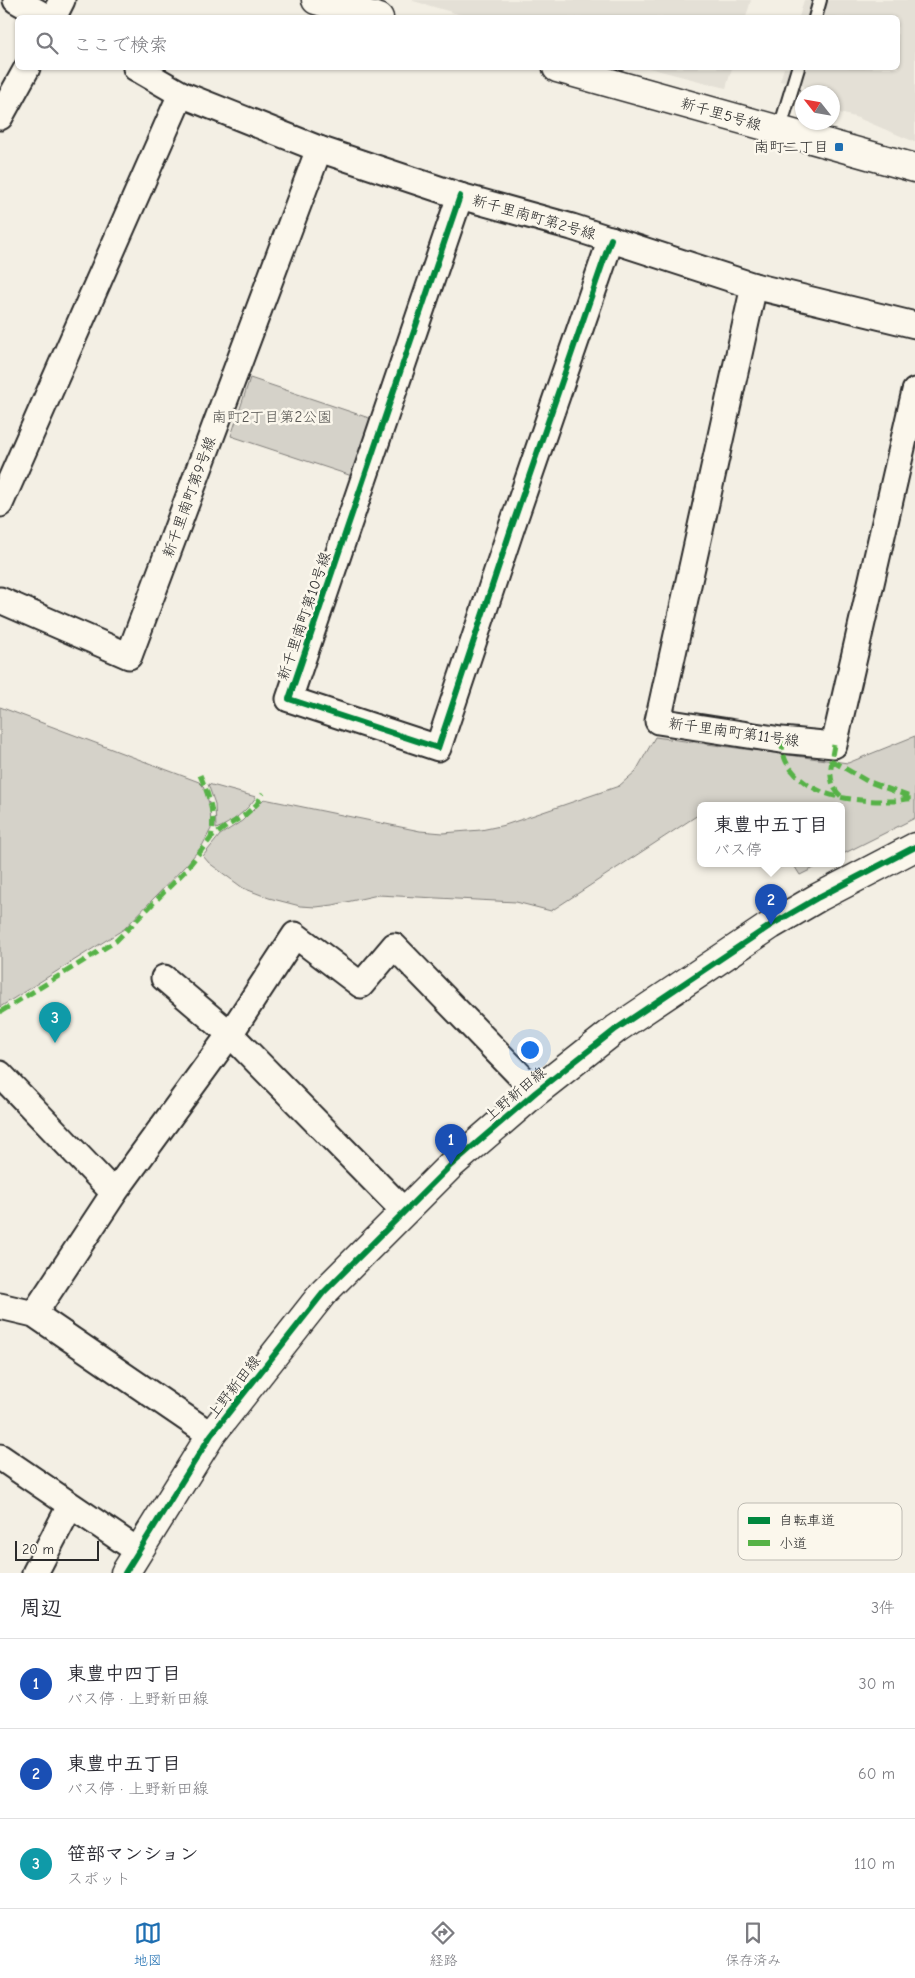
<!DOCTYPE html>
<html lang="ja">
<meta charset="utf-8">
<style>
:root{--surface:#fff;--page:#f7f7f7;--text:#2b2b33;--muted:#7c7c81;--line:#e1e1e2;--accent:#1f6fb2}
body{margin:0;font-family:"Comic Neue","Klee One",sans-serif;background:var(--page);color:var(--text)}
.compass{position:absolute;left:795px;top:85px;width:45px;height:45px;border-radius:50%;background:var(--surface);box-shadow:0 1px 4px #0004;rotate:301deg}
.scale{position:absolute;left:15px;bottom:12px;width:84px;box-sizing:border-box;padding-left:5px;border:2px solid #2b2b2b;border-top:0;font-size:14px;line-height:18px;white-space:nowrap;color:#2b2b2b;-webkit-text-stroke:4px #fbf7ec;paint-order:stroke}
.you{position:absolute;left:529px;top:1049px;width:18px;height:18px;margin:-12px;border:4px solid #fff;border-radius:50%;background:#1a73e8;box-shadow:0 0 0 8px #1a73e833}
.badge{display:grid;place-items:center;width:32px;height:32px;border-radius:50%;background:var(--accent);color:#fff;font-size:16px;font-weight:700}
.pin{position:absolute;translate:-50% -41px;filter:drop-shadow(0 1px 2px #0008)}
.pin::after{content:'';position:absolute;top:26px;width:18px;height:15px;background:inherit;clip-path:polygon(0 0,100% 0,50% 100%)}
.popup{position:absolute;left:697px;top:802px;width:148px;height:65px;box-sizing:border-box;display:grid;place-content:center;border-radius:8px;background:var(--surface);filter:drop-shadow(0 1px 4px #0005);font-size:16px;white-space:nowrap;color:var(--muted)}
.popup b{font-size:19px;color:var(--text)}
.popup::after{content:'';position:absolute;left:50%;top:100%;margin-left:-10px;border:10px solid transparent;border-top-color:var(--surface)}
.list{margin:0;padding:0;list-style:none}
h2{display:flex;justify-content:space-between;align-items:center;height:65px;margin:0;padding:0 20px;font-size:21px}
h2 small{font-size:16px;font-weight:400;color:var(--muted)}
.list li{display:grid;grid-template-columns:32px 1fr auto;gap:15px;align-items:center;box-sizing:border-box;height:90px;padding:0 20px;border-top:1px solid var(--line)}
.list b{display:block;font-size:19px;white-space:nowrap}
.list p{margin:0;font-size:16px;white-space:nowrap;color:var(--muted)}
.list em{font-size:16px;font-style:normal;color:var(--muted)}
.icon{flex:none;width:28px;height:28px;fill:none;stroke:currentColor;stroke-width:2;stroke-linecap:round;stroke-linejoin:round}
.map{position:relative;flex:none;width:915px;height:1573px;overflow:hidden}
.search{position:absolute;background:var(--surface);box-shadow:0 1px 4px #0004;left:15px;right:15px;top:15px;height:55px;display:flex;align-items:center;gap:12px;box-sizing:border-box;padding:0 18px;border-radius:8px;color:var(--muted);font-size:19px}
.sheet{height:335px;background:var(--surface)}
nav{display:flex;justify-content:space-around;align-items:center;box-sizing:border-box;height:70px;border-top:1px solid var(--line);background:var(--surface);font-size:14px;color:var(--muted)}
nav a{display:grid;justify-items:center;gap:2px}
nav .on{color:var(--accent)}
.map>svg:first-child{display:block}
</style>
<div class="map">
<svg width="915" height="1573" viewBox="0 0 915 1573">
<rect width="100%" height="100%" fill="#f3efe4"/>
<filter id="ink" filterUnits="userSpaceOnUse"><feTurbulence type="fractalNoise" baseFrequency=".02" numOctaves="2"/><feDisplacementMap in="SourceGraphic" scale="10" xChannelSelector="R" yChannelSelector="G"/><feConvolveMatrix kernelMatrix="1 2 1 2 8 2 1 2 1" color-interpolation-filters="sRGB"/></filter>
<g filter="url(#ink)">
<g fill="#e4e0d6">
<path d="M410,0h341l-5,17 -274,1z"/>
<path d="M804,0h111v142l-57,-24 -25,-7 -1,-19h-26l-2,-6 -24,-5 4,-13h114v-50l-99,-1z"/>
<path d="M649,68h83l-6,20z"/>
</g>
<g fill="#d5d2c9" stroke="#807e7a">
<path d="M250,378l122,41 -20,57 -121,-40z"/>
<path d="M0,707l199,75 4,4 7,20 1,23 -9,17 -15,18 -63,65 -124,78z"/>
<path d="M915,736v82l-74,37v-49h-140v7l-150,98 -35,-9 -138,-7 -45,10 -17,2 -16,-1 -31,-8 -26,-10 -34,-25 -6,-7 17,-21 22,-14 22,-22 156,32 23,2 38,-3 24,-5 114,-39 17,-15 19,-34 193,26z"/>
<path d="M208,784l48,13c-8,13 -26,27 -40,32l-1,-25z"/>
<path d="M793,864h29l-22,11z"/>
</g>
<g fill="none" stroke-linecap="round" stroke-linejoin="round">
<defs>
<g id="lane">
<path d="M815,18l5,-18"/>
<path d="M779,131l19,-63"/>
</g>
<g id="street">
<path d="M16,0l32,18"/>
<path d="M53,18l9,-18"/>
<path d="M136,68l45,26 138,55 141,47 112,31 182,59 161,39"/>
<path d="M0,117l27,-49"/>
<path d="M460,196l-171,503 149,49 73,-219 100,-290"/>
<path d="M754,286l-96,435 123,19 53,5 81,-354"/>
<path d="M0,504l181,-410"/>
<path d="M0,600l129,56 190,-507"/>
<path d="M164,978l66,56 174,177"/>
<path d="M0,1074l114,119"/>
<path d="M0,1306l34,8 177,121"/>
<path d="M34,1314l80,-121 116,-159 65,-99 66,50 33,-39 142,146"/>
<path d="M0,1457l138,94"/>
<path d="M35,1573l35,-67"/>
</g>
<g id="secondary">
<path d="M316,0l63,18"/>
<path d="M557,68l358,100"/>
<path d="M125,1573l86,-138 112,-142 128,-128 85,-73 80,-63 155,-104 48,-28 96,-50"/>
</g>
</defs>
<use href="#lane" stroke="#2b2b2b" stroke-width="16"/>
<use href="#street" stroke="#2b2b2b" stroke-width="29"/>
<use href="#secondary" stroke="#2b2b2b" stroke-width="31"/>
<use href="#lane" stroke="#fbf7ec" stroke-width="12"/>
<use href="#street" stroke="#fbf7ec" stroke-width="25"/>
<use href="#secondary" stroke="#fbf7ec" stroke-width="28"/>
<g stroke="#56b246" stroke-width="5" stroke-dasharray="10 5" stroke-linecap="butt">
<path d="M781,740c1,6 2,13 4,19 2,6 7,11 11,16 25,25 63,26 96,26 8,0 15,-3 23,-2"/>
<path d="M834,745l-3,16h1c-3,14 -1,27 10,36"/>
<path d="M832,761l35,20 46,17"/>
<path d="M200,775c9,21 16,40 11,63"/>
<path d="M0,1012l116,-71 68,-69 27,-34 16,-12 18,-11 12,-11 6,-11"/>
</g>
<defs>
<g id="cycleway">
<path d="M460,196l-171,503 149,49 73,-219 100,-290"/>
<path d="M125,1573l86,-138 112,-142 128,-128 85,-73 80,-63 155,-104 48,-28 96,-50"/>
</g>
</defs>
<use href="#cycleway" stroke="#fbf7ec" stroke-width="9"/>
<use href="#cycleway" stroke="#00873e" stroke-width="6"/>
</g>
</g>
<rect fill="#1f6fb2" stroke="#fbf7ec" stroke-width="2" x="834" y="142" width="10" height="10" rx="2.5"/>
<g text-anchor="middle" stroke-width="5" stroke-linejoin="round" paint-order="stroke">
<g font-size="15" fill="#2b2b2b" stroke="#fbf7ec">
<text transform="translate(721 114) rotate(16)" y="5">新千里5号線</text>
<text transform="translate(534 217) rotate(16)" y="5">新千里南町第2号線</text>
<text transform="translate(189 497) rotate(-70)" y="5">新千里南町第9号線</text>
<text transform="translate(304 616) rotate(-71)" y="5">新千里南町第10号線</text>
<text transform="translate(734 732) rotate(8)" y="5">新千里南町第11号線</text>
<text transform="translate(515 1094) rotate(-40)" y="5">上野新田線</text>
<text transform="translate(234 1387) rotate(-52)" y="5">上野新田線</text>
</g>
<g font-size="15" fill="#2b2b2b" stroke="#fbf7ec" text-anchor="end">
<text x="829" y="152">南町二丁目</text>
</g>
<g font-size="15" fill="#565552" stroke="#fbf7ec">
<text x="272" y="422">南町2丁目第2公園</text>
</g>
</g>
<rect x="738" y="1503" width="164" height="57" rx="8" fill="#fbf7ec" stroke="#bdbab2" stroke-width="1"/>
<rect x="748" y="1517" width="22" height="7" fill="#00873e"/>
<rect x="748" y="1540" width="22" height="6" fill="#56b246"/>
<g font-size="14" fill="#2b2b2b">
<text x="779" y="1525">自転車道</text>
<text x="779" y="1548">小道</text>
</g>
</svg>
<svg class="compass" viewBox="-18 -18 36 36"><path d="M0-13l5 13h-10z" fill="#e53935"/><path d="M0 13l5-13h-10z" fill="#7c7c81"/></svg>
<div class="scale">20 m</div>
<div class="you"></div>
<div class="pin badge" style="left:451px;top:1165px;background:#1a4fb4">1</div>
<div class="pin badge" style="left:771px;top:925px;background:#1a4fb4">2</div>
<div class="popup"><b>東豊中五丁目</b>バス停</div>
<div class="pin badge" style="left:55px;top:1043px;background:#0f9aa8">3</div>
<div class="search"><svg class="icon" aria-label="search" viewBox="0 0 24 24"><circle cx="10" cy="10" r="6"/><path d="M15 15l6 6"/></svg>ここで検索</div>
</div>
<section class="sheet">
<h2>周辺<small>3件</small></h2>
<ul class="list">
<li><span class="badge" style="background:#1a4fb4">1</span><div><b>東豊中四丁目</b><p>バス停 · 上野新田線</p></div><em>30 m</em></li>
<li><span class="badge" style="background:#1a4fb4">2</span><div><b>東豊中五丁目</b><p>バス停 · 上野新田線</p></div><em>60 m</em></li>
<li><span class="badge" style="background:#0f9aa8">3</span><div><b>笹部マンション</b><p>スポット</p></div><em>110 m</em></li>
</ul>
</section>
<nav>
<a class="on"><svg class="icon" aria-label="map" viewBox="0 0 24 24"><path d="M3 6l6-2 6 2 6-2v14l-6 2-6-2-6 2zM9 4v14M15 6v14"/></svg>地図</a>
<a><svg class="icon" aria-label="directions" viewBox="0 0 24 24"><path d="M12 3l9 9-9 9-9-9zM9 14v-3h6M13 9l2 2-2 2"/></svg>経路</a>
<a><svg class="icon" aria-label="saved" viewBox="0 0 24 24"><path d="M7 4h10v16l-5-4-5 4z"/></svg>保存済み</a>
</nav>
